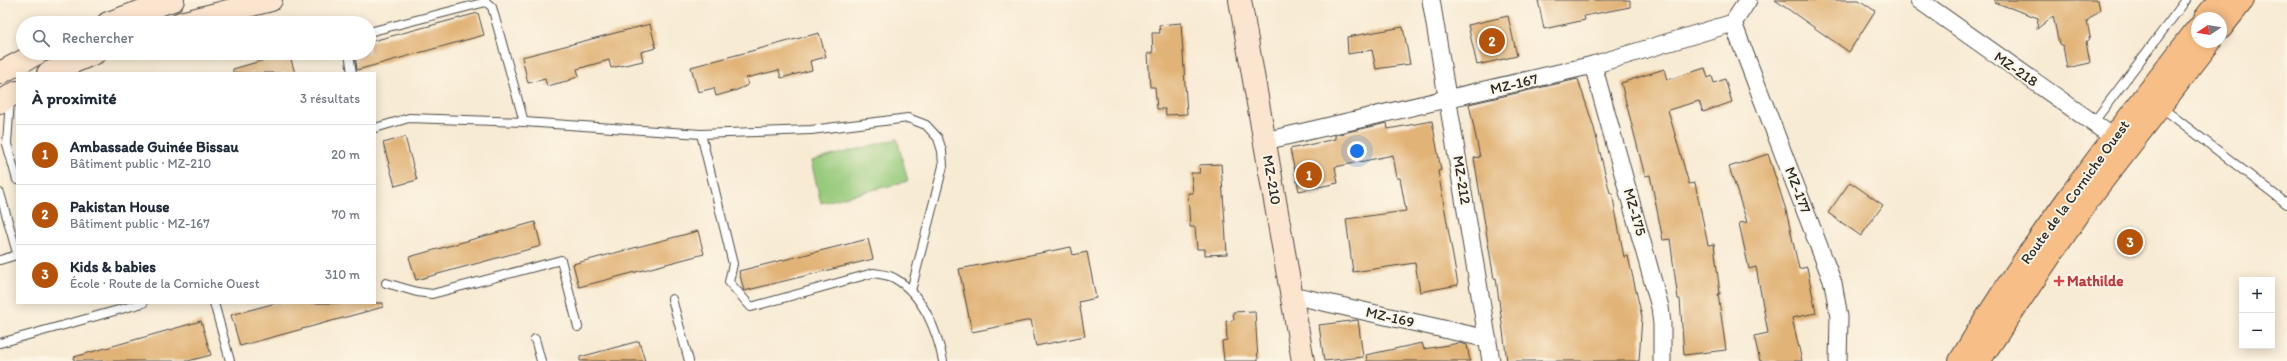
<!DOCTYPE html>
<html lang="fr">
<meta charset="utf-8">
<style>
:root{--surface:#fff;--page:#f6f6f7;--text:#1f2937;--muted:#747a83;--line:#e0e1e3;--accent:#b45309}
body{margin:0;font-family:Itim,sans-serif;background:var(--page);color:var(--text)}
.controls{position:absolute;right:12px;bottom:12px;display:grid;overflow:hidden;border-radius:0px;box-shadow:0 2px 10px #0003}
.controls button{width:36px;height:36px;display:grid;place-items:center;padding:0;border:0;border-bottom:1px solid var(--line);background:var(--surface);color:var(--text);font:20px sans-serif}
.compass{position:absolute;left:2191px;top:12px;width:36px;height:36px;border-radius:50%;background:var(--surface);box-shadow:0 2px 10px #0003;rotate:258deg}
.you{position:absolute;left:1357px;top:151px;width:14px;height:14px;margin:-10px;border:3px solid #fff;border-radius:50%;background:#1a73e8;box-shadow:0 0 0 6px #1a73e833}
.badge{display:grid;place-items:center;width:26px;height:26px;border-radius:50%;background:var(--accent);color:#fff;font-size:13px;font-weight:700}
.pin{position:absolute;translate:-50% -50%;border:2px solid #fff;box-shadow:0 1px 4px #0006}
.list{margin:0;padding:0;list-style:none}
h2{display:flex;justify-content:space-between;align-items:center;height:52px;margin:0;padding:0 16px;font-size:17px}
h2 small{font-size:13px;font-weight:400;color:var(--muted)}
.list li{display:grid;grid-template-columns:26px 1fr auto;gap:12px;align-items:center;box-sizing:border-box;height:60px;padding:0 16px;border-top:1px solid var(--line)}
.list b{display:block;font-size:15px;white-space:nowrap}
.list p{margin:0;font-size:13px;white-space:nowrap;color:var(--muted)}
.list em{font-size:13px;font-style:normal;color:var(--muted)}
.icon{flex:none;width:22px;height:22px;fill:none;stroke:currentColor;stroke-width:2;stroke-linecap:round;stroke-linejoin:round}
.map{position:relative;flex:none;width:2287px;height:361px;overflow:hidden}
.search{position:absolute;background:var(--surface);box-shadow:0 2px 10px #0003;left:16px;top:16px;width:360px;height:44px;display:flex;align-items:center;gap:10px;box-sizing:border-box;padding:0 14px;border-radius:22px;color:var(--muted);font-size:15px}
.panel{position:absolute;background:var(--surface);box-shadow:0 2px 10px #0003;left:16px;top:72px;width:360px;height:232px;border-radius:0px}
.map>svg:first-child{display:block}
</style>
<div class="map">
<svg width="2287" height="361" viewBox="0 0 2287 361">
<rect width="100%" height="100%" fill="#fcf5e5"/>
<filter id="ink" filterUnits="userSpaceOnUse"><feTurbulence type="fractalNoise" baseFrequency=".025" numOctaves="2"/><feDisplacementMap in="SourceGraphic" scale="8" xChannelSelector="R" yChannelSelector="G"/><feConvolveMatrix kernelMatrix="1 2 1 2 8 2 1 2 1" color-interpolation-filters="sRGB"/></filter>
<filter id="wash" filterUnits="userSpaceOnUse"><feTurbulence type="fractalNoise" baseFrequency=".012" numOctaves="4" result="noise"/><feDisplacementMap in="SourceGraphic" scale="16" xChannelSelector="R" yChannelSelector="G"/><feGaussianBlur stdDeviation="0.9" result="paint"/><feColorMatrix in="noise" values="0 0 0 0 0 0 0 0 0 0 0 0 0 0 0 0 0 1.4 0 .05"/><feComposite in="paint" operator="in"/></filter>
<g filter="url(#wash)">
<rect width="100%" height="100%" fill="#f8ebd4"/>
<path fill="#97ca7b" stroke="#617a53" d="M897,139l11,42 -87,22 -10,-42z"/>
<g id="blocks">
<g fill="#e1b377">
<path d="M1538,0h92v7l-46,9 1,4 -41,9z"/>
<path d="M1775,0h84l16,11 -26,41z"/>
<path d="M1995,0h103l2,10 -13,11 3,16 -4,5 4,21 -23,5 -4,-22 -4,-2 -6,-28 -16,13 1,-11 -44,-16z"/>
<path d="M478,13l6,22 -127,35 -2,-17h14v-11z"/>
<path d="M1508,16l9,40 -40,9 -9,-40z"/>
<path d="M1181,23l6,91 -21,1 -1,-6h-8l-2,-22h-5l-2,-34h5l-1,-20h8l-1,-8z"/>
<path d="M650,24l6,24 -15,4 2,9 -32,7 -2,-8 -32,9 2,7 -12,5 -20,5 -2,-7 -17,4 -6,-26z"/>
<path d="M1403,27l7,37 -34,5 -4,-19 -24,4 -1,-17z"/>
<path d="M819,33l7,24 -16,4 2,9 -31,8 -2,-8 -33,8 2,7 -11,5 -21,6 -2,-8 -16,4 -7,-25z"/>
<path d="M289,53l6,20h-62v-4z"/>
<path d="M1705,68l3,10 4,-2 2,7 11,-4 7,23 -29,10 -4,-11 -31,9 21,74 6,-1 13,62 6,-1 6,50h-2l8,56 -42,5 -4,-56h-2l-8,-60 -7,1 -13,-65 -5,1 -24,-93 43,-14 3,11z"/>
<path d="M1578,79l16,49 16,65h2l12,64 4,-1 14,61 -3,44h-132l-11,-83 -2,1 -20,-121 6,-1 -11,-53z"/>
<path d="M1432,121l9,49 -3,1 20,114 -38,7 -5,-29 -62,9 -7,-53 60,-8 -6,-33h-3l-4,-23 -58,12 3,16 -39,8 -9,-42 45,-10v-4l52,-12 1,6z"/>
<path d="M405,137l12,43 -22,6 -12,-43z"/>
<path d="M1768,154l18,56 13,59 8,-2 9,46 -24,5 10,43h-42l-6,-25 14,-3 -12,-66 -7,2 -10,-46 8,-1 -18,-55z"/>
<path d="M1221,164l6,90 -22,1v-6h-8l-2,-22h-5l-2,-34h5l-2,-20h9l-1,-8z"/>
<path d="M1850,182l33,23 -22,31 -33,-23z"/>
<path d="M535,222l6,24 -125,34 -7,-23z"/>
<path d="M698,231l6,23 -125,33 -6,-23z"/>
<path d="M868,239l5,20 -129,32 -5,-20z"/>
<path d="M1071,247l2,8 14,-3 9,46 -17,4 6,34 -49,10 -5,-26 -59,12 -13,-63z"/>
<path d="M276,303h107v4l-143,39 -9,-31z"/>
<path d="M1255,311l3,50h-34l-2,-20 5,-1 -1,-19 8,-1 -1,-8z"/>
<path d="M1358,320l5,37 -39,4 -5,-36z"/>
<path d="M201,321l10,34 -23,6h-114v-4z"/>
<path d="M639,341l6,20h-65v-4z"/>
<path d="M1422,343l2,6 35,-6 8,2 3,16h-103l-1,-6z"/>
</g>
</g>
</g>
<g filter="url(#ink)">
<use href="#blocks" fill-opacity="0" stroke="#4a4844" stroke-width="1"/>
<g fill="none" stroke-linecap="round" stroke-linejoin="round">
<defs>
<g id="lane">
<path d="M369,32l117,-30 6,5 32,115"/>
<path d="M349,53l3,20"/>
<path d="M10,100l-3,44 10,36"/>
<path d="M2161,107l126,97"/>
<path d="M2093,123l93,-123"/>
<path d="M375,128l34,-10 115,4 177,12 110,-4 97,-12 18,7 12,13 4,13 1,15 -32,125"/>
<path d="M701,134l32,130 -4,18 22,25 122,-34c7,1 16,2 21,5 29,16 43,53 49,83"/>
<path d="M0,193l17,60"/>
<path d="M0,260l17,-5"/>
<path d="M386,283l31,9 15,2 129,-34 17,67"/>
<path d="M672,299l17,62"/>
<path d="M214,303l16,58"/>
<path d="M535,339l6,22"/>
<path d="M0,343l143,-40"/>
</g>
<g id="street">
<path d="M1431,0l60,361"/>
<path d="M1919,0l194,137"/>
<path d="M1733,23l100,260 6,34 -1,44"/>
<path d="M1593,65l67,242 2,17v37"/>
<path d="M1265,141l328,-76 140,-42 15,-23"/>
<path d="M1292,295l196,44"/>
</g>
<g id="secondary">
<path d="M1240,0l63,361"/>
<path d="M108,23l65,-23"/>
<path d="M181,23l90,-23"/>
<path d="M0,73l38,-20"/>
<path d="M48,73l47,-20"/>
<path d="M0,102l17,-10"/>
</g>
<g id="highway">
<path d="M2205,18l14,-18"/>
<path d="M2221,28l22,-28"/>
<path d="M1960,361c69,-117 154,-225 237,-332"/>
<path d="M1979,361l111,-164 120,-155"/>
</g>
</defs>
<use href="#lane" stroke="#4a4844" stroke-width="10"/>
<use href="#street" stroke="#4a4844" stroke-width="19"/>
<use href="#secondary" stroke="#4a4844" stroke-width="24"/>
<use href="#highway" stroke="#4a4844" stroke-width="24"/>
<use href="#lane" stroke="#fff" stroke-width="8"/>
<use href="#street" stroke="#fff" stroke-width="17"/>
<use href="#secondary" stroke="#fce5cf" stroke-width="22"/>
<use href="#highway" stroke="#f7be87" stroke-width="22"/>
</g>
</g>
<path fill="#e0444e" stroke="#fcf5e5" stroke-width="1.5" d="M2057 275h4v4h4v4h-4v4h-4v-4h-4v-4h4z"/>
<g text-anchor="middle" stroke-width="4" stroke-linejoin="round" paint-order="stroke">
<g font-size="15" fill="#2b2b2b" stroke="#fcf5e5">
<text transform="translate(2016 69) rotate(35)" y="5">MZ-218</text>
<text transform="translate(1514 84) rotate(-13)" y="5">MZ-167</text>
<text transform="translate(1272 180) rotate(80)" y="5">MZ-210</text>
<text transform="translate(1462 180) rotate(81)" y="5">MZ-212</text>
<text transform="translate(1798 190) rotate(69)" y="5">MZ-177</text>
<text transform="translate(2075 192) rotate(-54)" y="5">Route de la Corniche Ouest</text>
<text transform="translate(1635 212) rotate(74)" y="5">MZ-175</text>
<text transform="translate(1390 317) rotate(13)" y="5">MZ-169</text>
</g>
<g font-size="15" font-weight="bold" fill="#be3a42" stroke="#fcf5e5" text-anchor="start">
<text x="2067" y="286">Mathilde</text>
</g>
</g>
</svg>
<div class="controls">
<button>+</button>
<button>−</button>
</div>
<svg class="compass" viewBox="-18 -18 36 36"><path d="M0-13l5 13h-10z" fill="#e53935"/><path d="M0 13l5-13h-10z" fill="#747a83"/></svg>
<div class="you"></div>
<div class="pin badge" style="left:1309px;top:175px">1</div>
<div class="pin badge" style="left:1492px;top:41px">2</div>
<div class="pin badge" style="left:2130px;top:242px">3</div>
<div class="search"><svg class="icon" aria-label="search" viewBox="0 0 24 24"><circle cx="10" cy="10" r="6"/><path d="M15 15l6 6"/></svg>Rechercher</div>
<section class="panel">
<h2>À proximité<small>3 résultats</small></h2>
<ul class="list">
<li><span class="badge">1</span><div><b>Ambassade Guinée Bissau</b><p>Bâtiment public · MZ-210</p></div><em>20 m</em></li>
<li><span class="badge">2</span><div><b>Pakistan House</b><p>Bâtiment public · MZ-167</p></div><em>70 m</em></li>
<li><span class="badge">3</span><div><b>Kids &amp; babies</b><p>École · Route de la Corniche Ouest</p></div><em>310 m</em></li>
</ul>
</section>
</div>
